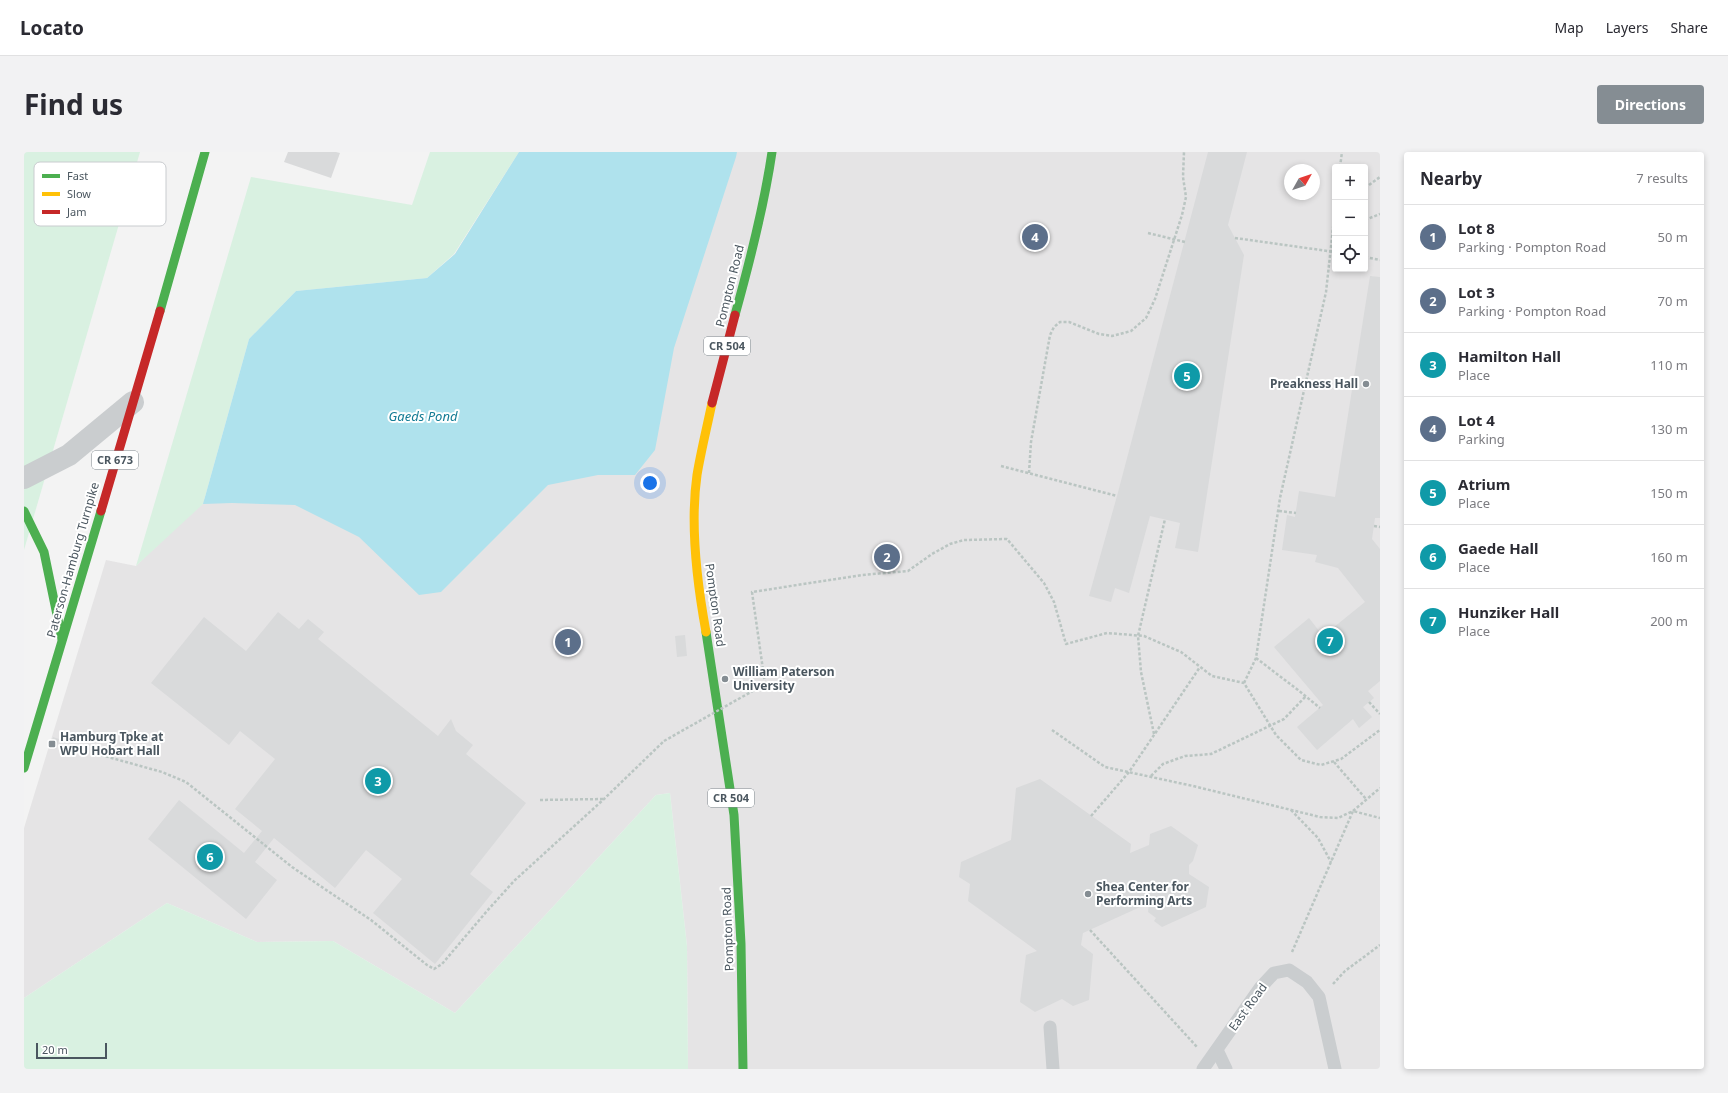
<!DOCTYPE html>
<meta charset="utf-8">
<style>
:root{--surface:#fff;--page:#f2f2f3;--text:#2b2b33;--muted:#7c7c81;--line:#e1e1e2;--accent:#858d93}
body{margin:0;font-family:"Noto Sans",sans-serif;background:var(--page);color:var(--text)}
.controls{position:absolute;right:12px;top:12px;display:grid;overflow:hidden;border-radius:4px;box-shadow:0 2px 6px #0003}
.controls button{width:36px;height:36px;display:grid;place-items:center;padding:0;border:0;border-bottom:1px solid var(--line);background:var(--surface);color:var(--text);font:20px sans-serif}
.compass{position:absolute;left:1260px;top:12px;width:36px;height:36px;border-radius:50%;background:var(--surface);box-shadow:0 2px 6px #0003;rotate:50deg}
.scale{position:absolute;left:12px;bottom:10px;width:71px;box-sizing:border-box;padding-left:4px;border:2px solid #4a565f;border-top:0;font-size:11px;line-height:14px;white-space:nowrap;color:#4a565f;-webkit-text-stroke:3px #fff;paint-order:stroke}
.you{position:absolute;left:626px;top:331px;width:14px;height:14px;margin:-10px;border:3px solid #fff;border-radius:50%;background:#1a73e8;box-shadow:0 0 0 6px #1a73e833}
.badge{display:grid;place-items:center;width:26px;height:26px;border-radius:50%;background:var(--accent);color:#fff;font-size:13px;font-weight:700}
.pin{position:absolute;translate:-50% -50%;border:2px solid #fff;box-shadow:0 1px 4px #0006}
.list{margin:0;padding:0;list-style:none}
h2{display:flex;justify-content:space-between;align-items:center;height:52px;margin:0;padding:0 16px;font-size:17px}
h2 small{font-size:13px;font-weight:400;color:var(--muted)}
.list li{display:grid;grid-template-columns:26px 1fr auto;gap:12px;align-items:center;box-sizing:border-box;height:64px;padding:0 16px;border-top:1px solid var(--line)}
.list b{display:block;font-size:15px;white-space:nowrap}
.list p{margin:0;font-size:13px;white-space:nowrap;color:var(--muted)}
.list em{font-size:13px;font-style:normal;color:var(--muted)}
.icon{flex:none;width:22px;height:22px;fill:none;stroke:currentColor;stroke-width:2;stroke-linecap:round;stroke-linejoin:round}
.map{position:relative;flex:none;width:1356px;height:917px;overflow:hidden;border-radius:4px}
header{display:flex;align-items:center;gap:24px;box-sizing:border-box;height:56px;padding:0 20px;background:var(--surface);border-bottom:1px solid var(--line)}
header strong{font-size:19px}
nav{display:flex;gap:22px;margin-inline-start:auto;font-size:14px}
.intro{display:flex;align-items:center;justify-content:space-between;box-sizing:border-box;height:96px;padding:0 24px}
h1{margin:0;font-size:28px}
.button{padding:10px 18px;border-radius:4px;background:var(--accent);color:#fff;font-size:14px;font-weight:700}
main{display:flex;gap:24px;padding:0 24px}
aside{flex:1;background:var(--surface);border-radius:4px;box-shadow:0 2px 6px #0003}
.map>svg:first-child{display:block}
</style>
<header>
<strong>Locato</strong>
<nav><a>Map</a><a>Layers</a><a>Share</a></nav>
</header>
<div class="intro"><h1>Find us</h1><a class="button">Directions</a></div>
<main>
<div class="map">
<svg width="1356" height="917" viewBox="0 0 1356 917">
<rect width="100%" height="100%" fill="#f3f3f3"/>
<path fill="#e5e4e5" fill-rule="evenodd" d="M495,0h861v917h-692l-1,-123 -17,-153 -14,2 -201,218 -122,-72 -76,1 -90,-39 -143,95v-170l82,-268 30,6 319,-312zM1311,15h30v102h-30zM1266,18h24v24h-24z"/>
<g fill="#d9f1e1">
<path d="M0,0h116l-116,398z"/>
<path d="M406,0h89l-65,102 -27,24 -131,13 -47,48 -46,165 -67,62 115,-389 161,28z"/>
<path d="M646,641l17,153 1,123h-664v-71l143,-95 90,39 76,-1 122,72 201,-218z"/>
</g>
<path fill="#afe2ed" d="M495,0h218l-1,5 -62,191 -19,102 -20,25h-37l-50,10 -107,107 -22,3 -60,-58 -64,-32 -63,-2 -29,1 46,-165 47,-48 131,-13 28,-24z"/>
<g fill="#d9dadb">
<path d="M264,0h48l4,1 -9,25 -47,-16z"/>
<path d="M1184,0h39l-19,73 16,30 -46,297 -23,-4 5,-25 -30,-7 -21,77 -14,-5 -4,14 -22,-6 28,-100z"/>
<path d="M1346,124l10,1v241h-5l-3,21 8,10v132l-12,10 6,7 -11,9 9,10 -13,11 -6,-9 -36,31 -20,-23 26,-22 -49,-58 35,-29 14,18 42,-34 -27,-34 -23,-6 2,-7 -35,-5 5,-35 8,2 4,-26 36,6z"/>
<path d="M254,460l21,17 9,-10 16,13 -6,7 120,97 13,-17 5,12 17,14 -7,9 60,49 -56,71 23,18 -58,72 -62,-51 29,-34 -36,-29 -31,38 -61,-50 -19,24 22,18 -31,39 -98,-80 31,-39 65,53 18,-22 -27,-22 40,-50 -35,-28 -11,14 -78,-62 53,-66 42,34z"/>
<path d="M661,483l2,21 -10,1 -2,-21z"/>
<path d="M29,585l6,2 -3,10 -6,-2z"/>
<path d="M1016,627l91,65 -1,9 19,-8 1,-11 21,-8 27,19 -5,16 -4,4v9l20,13 -3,20 -44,20 -8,-6 2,-3 -8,-6 1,-9 -66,30 -2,12 12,9 -4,46 -16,6 -11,-7 -27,13 -15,-10 6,-47 11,-4 -69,-50 2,-17 -11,-7 2,-15 50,-22 5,-52z"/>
</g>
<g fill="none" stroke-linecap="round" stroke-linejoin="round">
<g stroke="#bac5c2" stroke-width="2.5" stroke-dasharray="3 2" stroke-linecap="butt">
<path d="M1316,15l2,-15"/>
<path d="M1341,36l15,-11"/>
<path d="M1341,68l15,-6"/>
<path d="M1124,81l37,9"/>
<path d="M1211,86l100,14"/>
<path d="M1341,105l15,3"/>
<path d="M977,314l116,30"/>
<path d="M1005,321l2,-31 19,-107 4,-8 6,-5h9l30,12 13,2 19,-5 15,-13 9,-19 27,-84 4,-18 -3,-20 1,-25"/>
<path d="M1255,359l17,2"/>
<path d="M1350,374l6,1"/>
<path d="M1232,506l42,32 22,18"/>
<path d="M1220,531l12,-25 24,-160 46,-206 9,-82"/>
<path d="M741,532l-13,-92 110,-17 46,-4 24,-17 18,-10 14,-4 43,-1 37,44 10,19 12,42 41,-11 37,3 37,16 31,24 32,7 32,52 25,25 20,5 20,-6 39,-29"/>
<path d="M1345,550l11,12"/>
<path d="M1028,578l53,37 88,19 127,31 18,1 15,-7 27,-23"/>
<path d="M1130,582l-13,-62 -3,-36 27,-117"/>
<path d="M77,603l61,17 24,10 106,85 79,53 56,45 7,4 8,-5 45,-53 27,-30 90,-82 60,-58"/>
<path d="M1310,610l32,37"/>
<path d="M1127,624l12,-12 22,-8 26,-2 73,-35 22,-23"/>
<path d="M516,648l63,-1"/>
<path d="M1267,658l27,28 13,24"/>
<path d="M1067,664l38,-44 71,-105"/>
<path d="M1066,778l107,117"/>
<path d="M1268,800l61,-141 27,7"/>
<path d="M1309,832l12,-13 35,-26"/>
</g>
<g stroke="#cacdcf" stroke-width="13">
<path d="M1026,875l3,42"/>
<path d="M1193,898l9,19"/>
<path d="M1179,917l57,-81 14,-15 15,-3 18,12 12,15 16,72"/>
</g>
<path stroke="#cacdcf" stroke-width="22" d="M0,326l45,-23 64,-53"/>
<g stroke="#4caf50" stroke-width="9">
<path d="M136,159l45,-159"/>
<path d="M711,163c15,-54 29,-108 37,-163"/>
<path d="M0,359l20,41 18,87"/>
<path d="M682,480l28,183 7,129 2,125"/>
<path d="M0,616l77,-257"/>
</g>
<path stroke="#ffc107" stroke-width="9" d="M682,480c-9,-49 -16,-108 -9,-157 4,-24 10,-48 15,-72"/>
<g stroke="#c62828" stroke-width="9">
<path d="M688,251l23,-88"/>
<path d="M77,359l59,-200"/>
</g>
<path stroke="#bac5c2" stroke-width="2.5" stroke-dasharray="3 2" stroke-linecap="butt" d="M640,589l101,-57"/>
</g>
<g fill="#858d93" stroke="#fff" stroke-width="1.5">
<circle cx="1342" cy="232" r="4"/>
<circle cx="701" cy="527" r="4"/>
<rect x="24" y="588" width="8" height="8" rx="2"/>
<circle cx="1064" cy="742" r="4"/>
</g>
<g text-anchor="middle" stroke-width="4" stroke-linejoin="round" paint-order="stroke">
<g fill="#fff" stroke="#80898f" stroke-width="1">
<rect x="680" y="185" width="46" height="18" rx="3"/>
<rect x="68" y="299" width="46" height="18" rx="3"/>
<rect x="684" y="637" width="46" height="18" rx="3"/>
</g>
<g font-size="11" font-weight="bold" fill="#4a565f">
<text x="703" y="198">CR 504</text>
<text x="91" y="312">CR 673</text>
<text x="707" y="650">CR 504</text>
</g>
<g font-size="12" fill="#4a565f" stroke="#fff">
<text transform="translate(706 134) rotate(-76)" y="4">Pompton Road</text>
<text transform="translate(49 408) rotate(-74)" y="4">Paterson-Hamburg Turnpike</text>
<text transform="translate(691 453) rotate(82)" y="4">Pompton Road</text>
<text transform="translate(704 777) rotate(-92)" y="4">Pompton Road</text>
<text transform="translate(1224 855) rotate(-54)" y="4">East Road</text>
</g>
<g font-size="12" font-weight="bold" fill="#4a565f" stroke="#fff" text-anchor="start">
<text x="1334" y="236" text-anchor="end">Preakness Hall</text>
<text x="709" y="524">William Paterson<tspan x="709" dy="14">University</tspan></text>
<text x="36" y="589">Hamburg Tpke at<tspan x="36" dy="14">WPU Hobart Hall</tspan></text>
<text x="1072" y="739">Shea Center for<tspan x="1072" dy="14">Performing Arts</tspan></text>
</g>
<g font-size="13" font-style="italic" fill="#127b94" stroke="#fff">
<text x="399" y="269">Gaeds Pond</text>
</g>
</g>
<rect x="10" y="10" width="132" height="64" rx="6" fill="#fff" stroke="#c9cccf" stroke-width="1"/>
<rect x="18" y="22" width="18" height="4" fill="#4caf50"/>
<rect x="18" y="40" width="18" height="4" fill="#ffc107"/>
<rect x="18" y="58" width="18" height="4" fill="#c62828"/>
<g font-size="11" fill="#4a565f">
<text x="43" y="28">Fast</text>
<text x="43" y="46">Slow</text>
<text x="43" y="64">Jam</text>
</g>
</svg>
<div class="controls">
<button>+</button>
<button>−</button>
<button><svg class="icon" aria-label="locate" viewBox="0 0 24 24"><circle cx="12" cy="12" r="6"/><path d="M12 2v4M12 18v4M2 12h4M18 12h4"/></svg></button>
</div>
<svg class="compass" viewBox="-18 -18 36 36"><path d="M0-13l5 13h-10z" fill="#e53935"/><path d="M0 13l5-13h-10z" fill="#7c7c81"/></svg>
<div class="scale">20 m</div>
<div class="you"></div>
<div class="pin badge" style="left:544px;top:490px;background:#5c6f8a">1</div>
<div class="pin badge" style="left:863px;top:405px;background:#5c6f8a">2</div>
<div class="pin badge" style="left:354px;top:629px;background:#0f9aa8">3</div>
<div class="pin badge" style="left:1011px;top:85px;background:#5c6f8a">4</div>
<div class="pin badge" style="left:1163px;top:224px;background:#0f9aa8">5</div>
<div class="pin badge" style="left:186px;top:705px;background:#0f9aa8">6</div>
<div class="pin badge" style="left:1306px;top:489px;background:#0f9aa8">7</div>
</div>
<aside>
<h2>Nearby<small>7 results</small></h2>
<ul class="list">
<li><span class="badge" style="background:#5c6f8a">1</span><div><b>Lot 8</b><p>Parking · Pompton Road</p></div><em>50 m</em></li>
<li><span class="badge" style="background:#5c6f8a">2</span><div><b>Lot 3</b><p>Parking · Pompton Road</p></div><em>70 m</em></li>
<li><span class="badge" style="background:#0f9aa8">3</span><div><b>Hamilton Hall</b><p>Place</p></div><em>110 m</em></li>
<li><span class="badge" style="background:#5c6f8a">4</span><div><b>Lot 4</b><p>Parking</p></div><em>130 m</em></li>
<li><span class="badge" style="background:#0f9aa8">5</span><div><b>Atrium</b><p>Place</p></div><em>150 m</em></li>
<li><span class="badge" style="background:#0f9aa8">6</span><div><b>Gaede Hall</b><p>Place</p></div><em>160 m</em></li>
<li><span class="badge" style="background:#0f9aa8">7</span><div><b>Hunziker Hall</b><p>Place</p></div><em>200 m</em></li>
</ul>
</aside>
</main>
